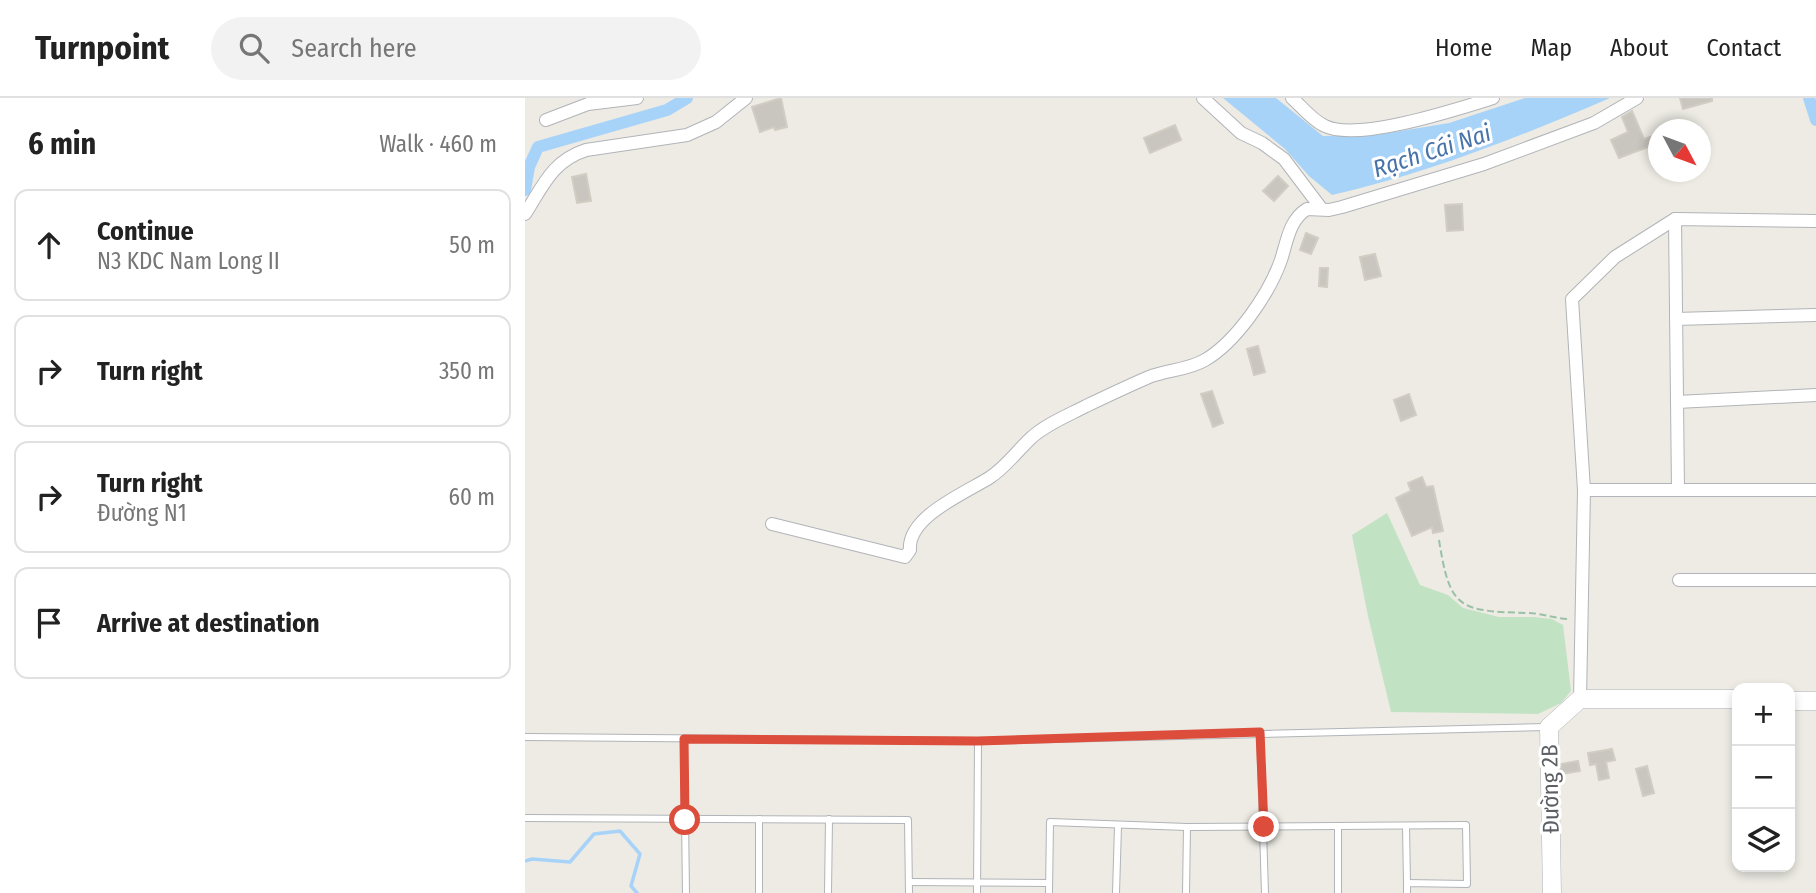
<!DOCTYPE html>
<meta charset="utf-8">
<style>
:root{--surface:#fff;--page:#f2f2f2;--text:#222;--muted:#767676;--line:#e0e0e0}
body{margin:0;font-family:"Fira Sans Condensed",sans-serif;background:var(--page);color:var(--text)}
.controls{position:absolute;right:21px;bottom:21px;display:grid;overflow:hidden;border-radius:14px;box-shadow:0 4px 10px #0003}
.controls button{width:63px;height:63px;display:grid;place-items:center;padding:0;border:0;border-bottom:2px solid var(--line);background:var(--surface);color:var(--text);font:35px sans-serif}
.compass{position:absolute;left:1123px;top:21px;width:63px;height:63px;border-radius:50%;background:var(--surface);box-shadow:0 4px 10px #0003;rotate:131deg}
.stop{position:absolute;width:21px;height:21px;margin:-16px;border:5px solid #dc4d3b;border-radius:50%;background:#fff}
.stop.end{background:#dc4d3b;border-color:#fff;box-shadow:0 2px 7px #0008}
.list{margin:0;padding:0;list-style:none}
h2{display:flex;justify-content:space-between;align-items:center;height:91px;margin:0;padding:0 28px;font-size:30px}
h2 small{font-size:23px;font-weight:400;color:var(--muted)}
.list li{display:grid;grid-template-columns:46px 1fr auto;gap:21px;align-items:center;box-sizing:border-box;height:112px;margin:0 14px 14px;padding:0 14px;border:2px solid var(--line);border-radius:14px}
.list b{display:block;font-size:26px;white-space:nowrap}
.list p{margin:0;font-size:23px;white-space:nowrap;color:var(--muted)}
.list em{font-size:23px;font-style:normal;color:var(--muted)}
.icon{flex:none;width:38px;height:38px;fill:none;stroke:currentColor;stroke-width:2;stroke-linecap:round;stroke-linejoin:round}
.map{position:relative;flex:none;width:1291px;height:795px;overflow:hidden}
header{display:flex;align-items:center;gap:42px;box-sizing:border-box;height:98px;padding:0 35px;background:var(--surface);border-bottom:2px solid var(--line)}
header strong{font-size:33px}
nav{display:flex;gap:38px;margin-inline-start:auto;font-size:24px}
.search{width:490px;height:63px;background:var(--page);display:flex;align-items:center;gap:18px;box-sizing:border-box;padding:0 24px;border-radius:38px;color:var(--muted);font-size:26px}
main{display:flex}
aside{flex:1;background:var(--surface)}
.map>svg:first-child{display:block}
</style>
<header>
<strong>Turnpoint</strong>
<div class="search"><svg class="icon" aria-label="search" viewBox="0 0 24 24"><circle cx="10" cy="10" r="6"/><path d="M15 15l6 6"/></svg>Search here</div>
<nav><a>Home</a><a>Map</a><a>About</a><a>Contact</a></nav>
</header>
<main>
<aside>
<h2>6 min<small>Walk · 460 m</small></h2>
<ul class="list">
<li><svg class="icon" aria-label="ahead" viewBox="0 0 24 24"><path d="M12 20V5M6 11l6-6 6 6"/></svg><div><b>Continue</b><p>N3 KDC Nam Long II</p></div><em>50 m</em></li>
<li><svg class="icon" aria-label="right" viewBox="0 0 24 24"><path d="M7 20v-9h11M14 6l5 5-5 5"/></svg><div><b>Turn right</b></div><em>350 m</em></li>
<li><svg class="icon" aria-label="right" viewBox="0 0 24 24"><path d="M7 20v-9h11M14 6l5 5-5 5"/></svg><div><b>Turn right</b><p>Đường N1</p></div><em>60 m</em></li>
<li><svg class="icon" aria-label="arrive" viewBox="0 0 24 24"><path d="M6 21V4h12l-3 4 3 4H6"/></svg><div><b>Arrive at destination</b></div></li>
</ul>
</aside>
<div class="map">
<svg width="1291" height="795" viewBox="0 0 1291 795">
<rect width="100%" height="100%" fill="#edebe4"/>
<path fill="#c2e3c3" d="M862,415l33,72 28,10 15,13 36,9h34l19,2 11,6 8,66 -10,12 -23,11 -147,-2 -23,-96 -16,-81z"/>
<path fill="#a8d3f9" d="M698,0h53l47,38 53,-1 73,-12 76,-25h85c-91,39 -181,75 -278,97l-23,-19 -24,-27z"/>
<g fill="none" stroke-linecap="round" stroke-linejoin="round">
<path stroke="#a8d3f9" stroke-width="3.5" d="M0,763l7,-2 38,3 24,-28 26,-3 20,23 -9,32 6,7"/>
<g stroke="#a8d3f9" stroke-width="12">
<path d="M1284,0l7,22"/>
<path d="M0,92l4,-23 9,-20 129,-37 20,-12"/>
</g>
</g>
<g fill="#c9c6c0" stroke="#d1cdc2" stroke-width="2">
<path d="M256,0l6,29 -12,3 -1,-3 -14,5 -8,-25z"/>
<path d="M1155,0h32v3l-29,8z"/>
<path d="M1107,13l12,28 9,-3 3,8 -37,14 -8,-18 17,-8 -6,-15z"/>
<path d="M650,27l6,15 -31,13 -6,-15z"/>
<path d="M61,76l5,27 -14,2 -5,-26z"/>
<path d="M753,78l10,10 -14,15 -11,-10z"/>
<path d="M937,106l1,26 -16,1 -2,-26z"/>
<path d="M781,135l12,5 -7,16 -11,-4z"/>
<path d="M850,156l6,22 -16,4 -5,-23z"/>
<path d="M795,170h8l-1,19 -8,-1z"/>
<path d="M733,248l7,26 -11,3 -7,-26z"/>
<path d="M687,293l11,32 -10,4 -12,-33z"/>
<path d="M884,296l7,21 -15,6 -7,-21z"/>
<path d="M897,379l4,10 7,-1 10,45 -10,2 -1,-6 -20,9 -16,-38 15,-7 -3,-8z"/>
<path d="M1087,651l3,11 -9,2 3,16 -10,2 -3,-16 -6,1 -2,-12z"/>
<path d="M1053,663l2,10 -19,3v-10z"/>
<path d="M1122,668l7,27 -11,3 -7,-27z"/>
</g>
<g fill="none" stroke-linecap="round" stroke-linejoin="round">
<defs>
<g id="lane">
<path d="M735,634l5,161"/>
<path d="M0,639l453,4 569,-14"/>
<path d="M159,641l2,154"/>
<path d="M0,720l383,2 1,73"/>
<path d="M234,721v74"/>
<path d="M881,728l1,57"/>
<path d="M384,784l140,1"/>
<path d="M303,795l1,-74"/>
<path d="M452,795l1,-152"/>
<path d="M524,795l1,-71 137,5 279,-2 1,59 -60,-1v10"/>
<path d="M591,795l2,-67"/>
<path d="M661,795l1,-66"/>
<path d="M813,795v-67"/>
</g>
<g id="street">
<path d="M678,0l38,35 21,10 22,16 37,49"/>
<path d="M767,0c10,9 21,23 33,28 32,16 133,-17 168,-28"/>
<path d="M21,22l42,-16 49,-6"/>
<path d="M0,116c18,-28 27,-53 61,-64l101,-15 29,-13 30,-24"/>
<path d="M1150,121l3,271"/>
<path d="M1151,221l140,-4"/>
<path d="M1152,304l139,-7"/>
<path d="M1059,392h232"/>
<path d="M247,426l133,33 5,-7c-3,-33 55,-57 79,-72 16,-10 28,-27 42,-40 15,-14 38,-23 55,-32 21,-10 42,-20 63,-29 18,-7 39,-7 56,-17 31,-18 64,-66 76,-100 6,-18 8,-40 26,-51l22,1 13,-3 142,-43 110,-41 43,-25"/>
<path d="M1154,482h137"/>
<path d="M1055,601l4,-209 -12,-191 43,-42 60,-38 141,2"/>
</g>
<g id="secondary">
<path d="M1265,603h26"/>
<path d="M1027,795l-3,-166 31,-28h157"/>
</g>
</defs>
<use href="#lane" stroke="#b1b4b8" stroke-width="8"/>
<use href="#street" stroke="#b1b4b8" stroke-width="14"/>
<use href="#secondary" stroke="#b0b3b8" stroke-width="19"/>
<path stroke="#9ac1a6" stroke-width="2" stroke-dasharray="7 3.5" stroke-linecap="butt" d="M914,442c11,69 19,71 88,73 15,0 29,6 43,6"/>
<use href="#lane" stroke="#fff" stroke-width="6"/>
<use href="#street" stroke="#fff" stroke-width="12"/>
<use href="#secondary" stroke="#fff" stroke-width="18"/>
</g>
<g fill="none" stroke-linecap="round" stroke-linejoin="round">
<path stroke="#dc4d3b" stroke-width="9" d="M160,722l-1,-81 294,2 282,-9 4,95"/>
</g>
<g text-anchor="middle" stroke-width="6" stroke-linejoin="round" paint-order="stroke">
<g font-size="23" fill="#5c5f63" stroke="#fff">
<text transform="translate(1025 691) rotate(-91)" y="8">Đường 2B</text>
</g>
<g font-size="24" font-style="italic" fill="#4773a9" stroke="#fff">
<text transform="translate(907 53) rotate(-18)" y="8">Rạch Cái Nai</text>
</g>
</g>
</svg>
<div class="controls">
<button>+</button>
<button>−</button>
<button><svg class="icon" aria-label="layers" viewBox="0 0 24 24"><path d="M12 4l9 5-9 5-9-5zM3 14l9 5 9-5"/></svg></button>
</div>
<svg class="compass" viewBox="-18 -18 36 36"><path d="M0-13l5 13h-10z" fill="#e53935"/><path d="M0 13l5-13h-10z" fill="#767676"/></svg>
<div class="stop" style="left:160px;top:722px"></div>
<div class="stop end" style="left:739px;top:729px"></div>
</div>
</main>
